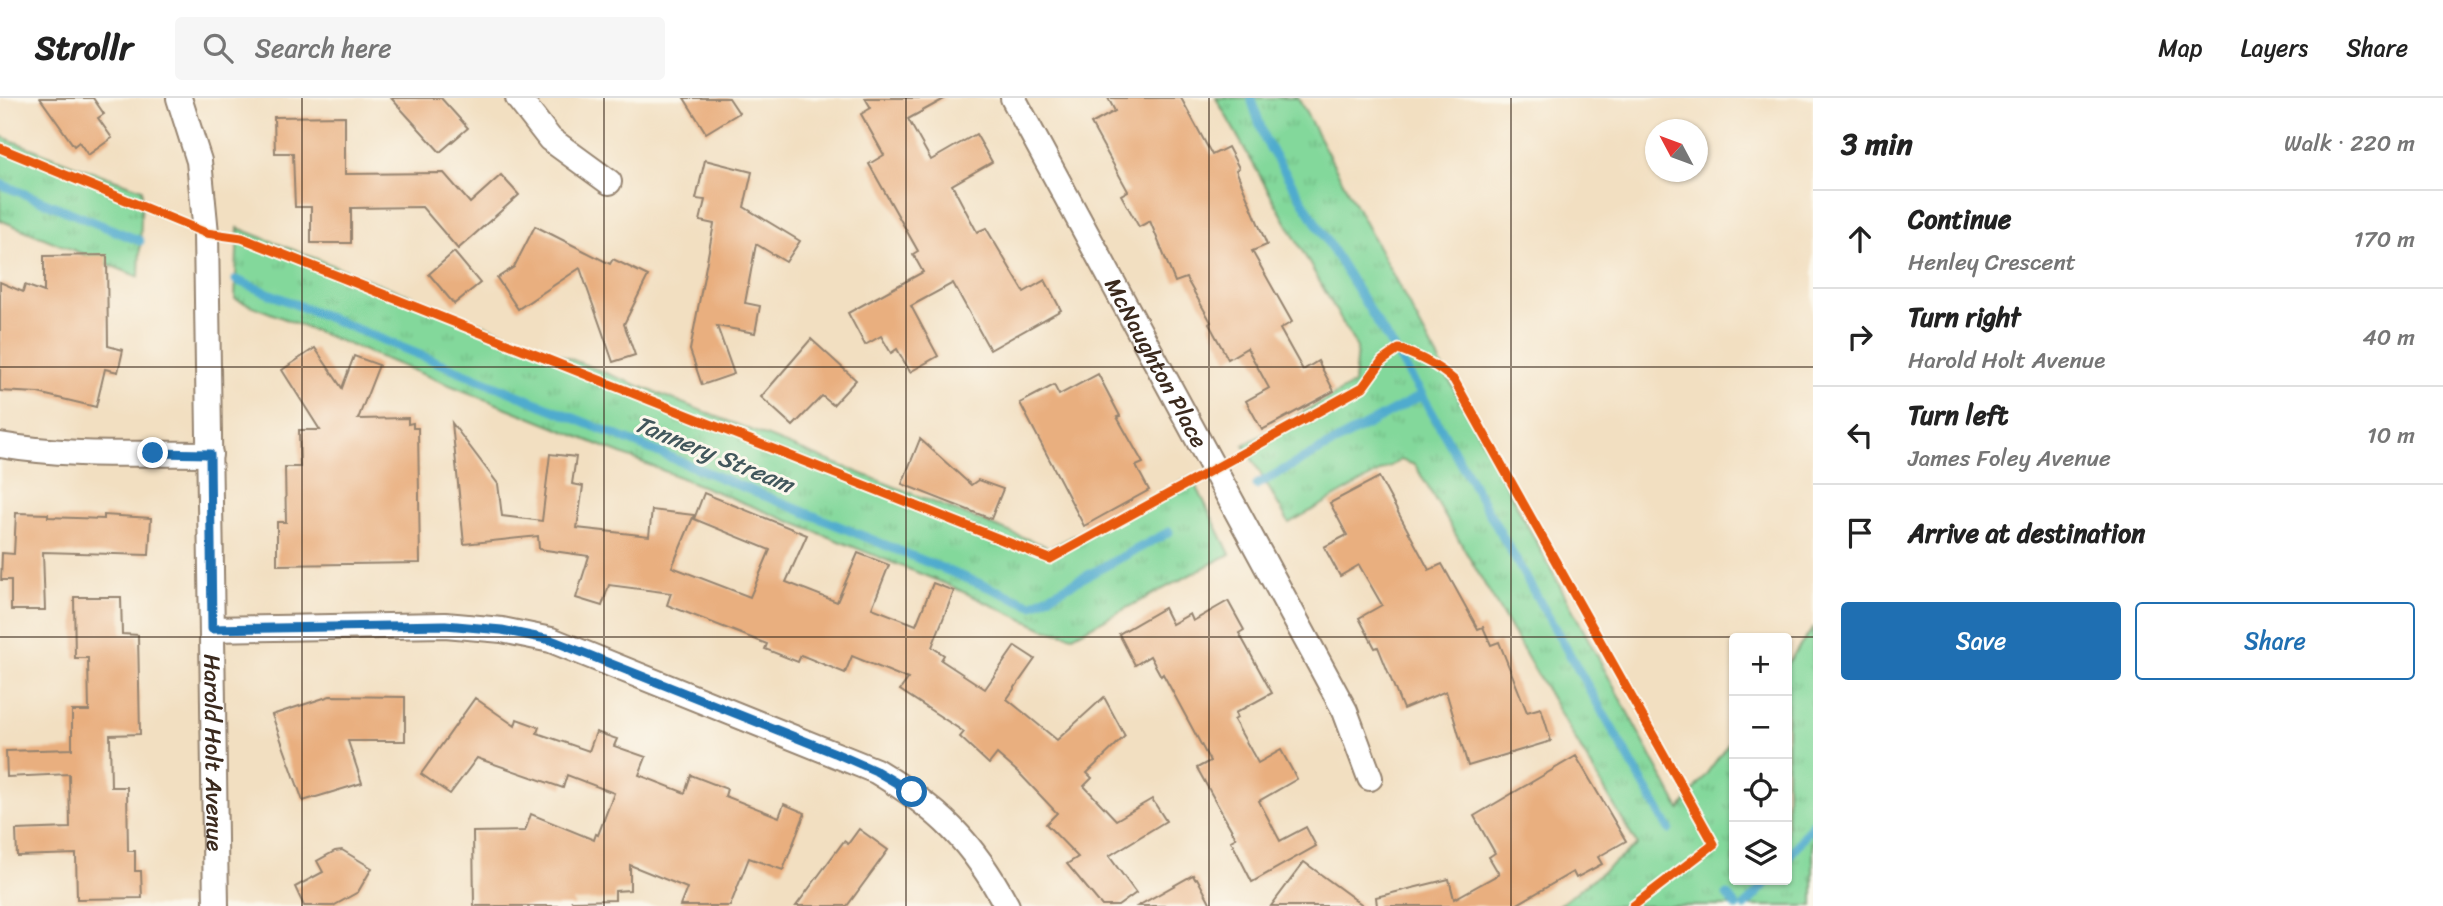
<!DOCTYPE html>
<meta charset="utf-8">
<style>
:root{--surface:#fff;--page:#f6f6f6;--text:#222;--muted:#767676;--line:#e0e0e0;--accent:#1f6fb2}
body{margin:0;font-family:Sriracha,sans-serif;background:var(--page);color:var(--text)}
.controls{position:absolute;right:21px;bottom:21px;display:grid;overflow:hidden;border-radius:7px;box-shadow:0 2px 5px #0004}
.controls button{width:63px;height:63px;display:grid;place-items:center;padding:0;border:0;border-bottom:2px solid var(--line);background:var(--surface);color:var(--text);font:35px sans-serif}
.compass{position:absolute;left:1645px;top:21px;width:63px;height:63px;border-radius:50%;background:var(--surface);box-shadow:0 2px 5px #0004;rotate:311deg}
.stop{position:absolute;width:21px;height:21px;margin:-16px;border:5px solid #1f6fb2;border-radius:50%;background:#fff}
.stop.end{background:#1f6fb2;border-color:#fff;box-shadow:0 2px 7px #0008}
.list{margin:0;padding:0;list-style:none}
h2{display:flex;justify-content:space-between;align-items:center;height:91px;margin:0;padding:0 28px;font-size:30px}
h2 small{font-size:23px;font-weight:400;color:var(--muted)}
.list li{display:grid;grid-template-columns:46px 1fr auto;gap:21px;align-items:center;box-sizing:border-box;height:98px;padding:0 28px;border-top:2px solid var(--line)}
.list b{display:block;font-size:26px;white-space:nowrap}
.list p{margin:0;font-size:23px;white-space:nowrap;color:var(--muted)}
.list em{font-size:23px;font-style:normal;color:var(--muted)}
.actions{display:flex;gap:14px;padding:21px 28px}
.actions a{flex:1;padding:16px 0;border:2px solid var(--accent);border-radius:7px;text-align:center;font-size:24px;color:var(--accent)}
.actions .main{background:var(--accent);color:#fff}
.icon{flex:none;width:38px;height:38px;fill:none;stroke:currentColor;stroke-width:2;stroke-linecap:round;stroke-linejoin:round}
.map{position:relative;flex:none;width:1813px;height:808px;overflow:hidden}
header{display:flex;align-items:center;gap:42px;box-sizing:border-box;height:98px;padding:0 35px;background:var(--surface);border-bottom:2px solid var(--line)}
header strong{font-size:33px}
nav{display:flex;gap:38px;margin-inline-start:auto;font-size:24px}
.search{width:490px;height:63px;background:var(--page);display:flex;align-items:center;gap:18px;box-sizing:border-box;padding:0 24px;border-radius:7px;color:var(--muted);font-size:26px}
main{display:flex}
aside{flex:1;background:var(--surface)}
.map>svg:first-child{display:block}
</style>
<header>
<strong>Strollr</strong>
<div class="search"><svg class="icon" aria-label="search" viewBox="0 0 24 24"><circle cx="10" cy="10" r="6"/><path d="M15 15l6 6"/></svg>Search here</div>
<nav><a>Map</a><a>Layers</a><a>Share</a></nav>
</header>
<main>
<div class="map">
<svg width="1813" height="808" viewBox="0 0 1813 808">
<defs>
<pattern id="grass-tufts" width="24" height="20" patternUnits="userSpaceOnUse" patternTransform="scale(1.75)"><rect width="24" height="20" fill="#83d89b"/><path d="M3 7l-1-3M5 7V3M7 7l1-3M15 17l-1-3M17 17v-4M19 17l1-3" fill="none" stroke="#72ba85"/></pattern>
</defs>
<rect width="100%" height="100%" fill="#fbf7ec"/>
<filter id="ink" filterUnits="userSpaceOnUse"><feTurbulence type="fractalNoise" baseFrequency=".0143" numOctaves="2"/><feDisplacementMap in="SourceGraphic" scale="14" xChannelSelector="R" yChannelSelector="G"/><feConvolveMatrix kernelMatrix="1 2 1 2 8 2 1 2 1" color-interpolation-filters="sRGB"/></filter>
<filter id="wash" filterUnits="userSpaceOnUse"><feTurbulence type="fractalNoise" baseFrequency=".00686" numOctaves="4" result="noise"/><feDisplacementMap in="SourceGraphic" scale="28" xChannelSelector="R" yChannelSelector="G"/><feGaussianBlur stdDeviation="1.57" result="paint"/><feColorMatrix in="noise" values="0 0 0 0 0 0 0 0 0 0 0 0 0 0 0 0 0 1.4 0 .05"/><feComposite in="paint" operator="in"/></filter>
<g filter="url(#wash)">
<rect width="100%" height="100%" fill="#f2dfc1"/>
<g fill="url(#grass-tufts)" stroke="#5f815c" stroke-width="2">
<path d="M1216,0h82l382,712 54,-74v144h53v-216l26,-36v278h-255l79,-61 -222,-380 -14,-5 -112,63 -45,-78 110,-61 3,-36z"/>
<path d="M0,38l71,28 71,25 -3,88 -139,-57z"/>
<path d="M238,130l812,320 142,-71 38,77 -157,82 -29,-7 -98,-45 -711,-285z"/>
</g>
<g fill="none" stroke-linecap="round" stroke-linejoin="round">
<g stroke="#50abce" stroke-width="9">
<path d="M1251,0l14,42 157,255 247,434"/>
<path d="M0,86l140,57"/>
<path d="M236,182l796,325 137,-73"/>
<path d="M1256,387l166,-90"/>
<path d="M1787,761l26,-35"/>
<path d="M1727,797l9,11"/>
<path d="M1745,808l24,-26"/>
</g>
</g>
<g id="blocks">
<g fill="#e9af7f">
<path d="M40,0h53l11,16 -6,4 14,20 -24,17 -9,-13 -5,4z"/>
<path d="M391,0h50l27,30 -28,24z"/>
<path d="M684,0h45l10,15 -33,20z"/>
<path d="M865,0h81l-38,21 23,41 45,-26 16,28 -40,23 25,47 9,-4 38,64 21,-12 16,30 -71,40 -37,-67 -42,23 27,50 -28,16 -13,-23 -6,4 -10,-17 -16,9 -17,-32 75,-41 -10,-18 5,-3 -49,-87 15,-9 -23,-41 10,-6z"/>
<path d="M1108,0h73l31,57 16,-8 11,21 -3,2 31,75 -15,6 40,71 -12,7 23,41 15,-9 16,30 -72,39 -16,-29 23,-13 -22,-40 -19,11 -19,-35 2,-2 -25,-44 -11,4 -25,-61 -11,6 -18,-32 7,-4 -37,-67 24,-13z"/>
<path d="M345,18v58l99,-1 26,30 31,-28 18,20 -61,54 -36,-42 -71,1v35h-40v-36h-16l-2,-54h-18l-1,-36z"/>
<path d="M705,62l47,12 -8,35 56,34 -14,21 -30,-18 -11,59 15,3 -5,27 -38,-7 17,48 -32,11 -12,-35 24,-126 -14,-3 5,-21 -9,-1z"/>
<path d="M535,128l75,38 3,-5 35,17 -24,48 11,31 -22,7 -33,-94 -62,41 -21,-31 17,-11z"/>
<path d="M454,154l26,31 -26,21 -25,-30z"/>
<path d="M107,157l1,91 15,4 -5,22 -13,-3 -9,38 -58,-14 -38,-2v-109l23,10 2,-7 19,7v-36z"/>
<path d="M811,241l45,41 -23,25 -11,-9 -29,30 -32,-29z"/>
<path d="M315,250l27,40 12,-32 25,9 -21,54 50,-1v6l5,-1v5h5l2,135 -143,2v-43h9l-1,-55h15l-1,-37h21l-38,-60z"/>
<path d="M1098,276l22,42 -3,1 26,46 -7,3 13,24 -65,36 -64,-123 34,-18 5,10z"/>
<path d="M452,325l46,61 4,32 40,5 8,-67 26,3 -4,27 11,2 -6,42 72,8 3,-26 42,5 -22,52 78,30 20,-47 -76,-31 10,-26 103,42 -21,47 51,20 21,-49 31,12 -17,43 44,17 17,-42 21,8 -22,56 12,8 -3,5 44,29 30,-43 20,13 -28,40 50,41 47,-43 21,39 -38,37 5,5 -8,8 32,34 36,-21 14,22 -57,35 27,37 -18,13h-16l-35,-42 11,-7 -32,-33 11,-11 -37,-39 -23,-20 -8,10 -29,-27 4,-5 -64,-42 8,-11 -56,-23 -7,17 -44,-18 -3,7 -33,-13 2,-5 -100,-39 4,-12 -62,-8 -7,21 -26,-8 13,-42 -50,-7 -1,-13 -74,8z"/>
<path d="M920,341l51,46 7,-5 25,9 -12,30 -89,-35z"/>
<path d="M1379,379l50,93 13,-6 36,65 5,-2 8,18 8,-3 28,70 14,-4 10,33 -83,25 -22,-75 -43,18 -25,-62 -3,1 -16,-30 23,-13 -23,-40 -19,11 -16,-29 23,-12 -17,-32z"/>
<path d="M16,415l32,1v3l56,2v-4l47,3 -2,37 -106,-3 2,58h-34v-30h-10l1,-27 12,1z"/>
<path d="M74,499h47l1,37 16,1 2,99 -30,1 1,52h16l1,64h7v20h6l1,27 -65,1 -1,-45 -59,2 -1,-26 54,-2 -1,-54 -62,3 -1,-26 66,-2v-38h17l-1,-53h-13z"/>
<path d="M1228,503l16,29 -5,3 33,60 -37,20 2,5 -3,2 24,43 23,-13 16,29 -38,22 21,40 26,-14 10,19 -64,36 -21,-41 5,-3 -39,-70 13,-7 -47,-87 -2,2 -11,-20 -15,9 -16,-31 45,-26 8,16 18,-10 3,7z"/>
<path d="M330,598l75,1v44h-57l14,42 -59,18 -31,-86z"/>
<path d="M475,600l40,28 2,-7 22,8 -2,6 52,18 7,-19 21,7 -3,7 32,11 -7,18 46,18 6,-18 36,14 -2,7 54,21 5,-13 21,9 -22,57 -34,-12 -19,48h-50l7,-18 -57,-23v25l-15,1v9l-43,1 3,5h-101l-1,-74 52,-1 6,-17 63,26 2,-6 2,1 16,-42 -47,-18 -4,13 -86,-30 -27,36 -29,-20z"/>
<path d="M1576,658l50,85 -28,16 4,7 -26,14 -3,-6 -59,34h-137l-1,-9 73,-18 5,20 45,-25 -10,-17 6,-4 -21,-37z"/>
<path d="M859,731l29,21 -41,56h-51l48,-65 4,3z"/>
<path d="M342,752l30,18 -14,24 -25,14h-29l-9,-19 28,-15 -6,-11 18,-10z"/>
<path d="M1304,764l60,44h-93z"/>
<path d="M1193,777l2,4 2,-1 15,28h-74z"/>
</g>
</g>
</g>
<g filter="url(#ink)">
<use href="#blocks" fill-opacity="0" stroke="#968470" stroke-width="2"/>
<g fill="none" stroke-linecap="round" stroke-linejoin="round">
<defs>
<g id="minor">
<path id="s1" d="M179,0l20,63 7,72 10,673"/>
<path d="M518,0l32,41 59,43"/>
<path id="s2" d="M1013,0l332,613 25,67"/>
<path d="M0,347c69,12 140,8 210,9"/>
<path d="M212,531l233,-4 57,5 49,10 325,131c63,38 96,70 131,135"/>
</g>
</defs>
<use href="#minor" stroke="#968470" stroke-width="28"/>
<use href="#minor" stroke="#fff" stroke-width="24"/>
<defs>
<path id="cycleway" d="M0,50l206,85 36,5 808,321 313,-172 19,-26 17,-12c21,8 38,16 55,31l260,464 -81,62"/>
</defs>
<use href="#cycleway" stroke="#fbf7ec" stroke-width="13"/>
<use href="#cycleway" stroke="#e8590c" stroke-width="9"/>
</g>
</g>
<g fill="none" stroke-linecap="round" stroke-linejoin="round" filter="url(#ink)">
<path stroke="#1f6fb2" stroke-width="9" d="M153,355l57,1 2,175 233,-4 57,5 49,10 284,113 41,18 36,21"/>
</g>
<path fill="none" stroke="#3b2a1e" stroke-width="2" stroke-opacity="0.55" d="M302,0v808M604,0v808M906,0v808M1209,0v808M1511,0v808M0,269h1813M0,539h1813"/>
<g text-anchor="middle" stroke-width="6" stroke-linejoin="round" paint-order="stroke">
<g font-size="23" fill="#3b2a1e" stroke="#fbf7ec">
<text dy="8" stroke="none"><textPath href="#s2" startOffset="301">McNaughton Place</textPath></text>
<text dy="8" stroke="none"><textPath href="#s1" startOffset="658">Harold Holt Avenue</textPath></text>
</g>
<g font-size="24" font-style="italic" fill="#42575c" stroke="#fbf7ec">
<text transform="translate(714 356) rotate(22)" y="8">Tannery Stream</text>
</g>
</g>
</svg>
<div class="controls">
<button>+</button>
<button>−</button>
<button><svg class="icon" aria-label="locate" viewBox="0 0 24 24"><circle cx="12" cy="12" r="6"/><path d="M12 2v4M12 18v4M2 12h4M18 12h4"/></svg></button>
<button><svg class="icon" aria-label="layers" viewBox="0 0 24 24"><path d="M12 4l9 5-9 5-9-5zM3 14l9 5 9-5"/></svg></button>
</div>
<svg class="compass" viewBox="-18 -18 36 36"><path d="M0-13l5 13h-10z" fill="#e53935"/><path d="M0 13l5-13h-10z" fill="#767676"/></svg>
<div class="stop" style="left:912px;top:694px"></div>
<div class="stop end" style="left:153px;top:355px"></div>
</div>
<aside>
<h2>3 min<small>Walk · 220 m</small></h2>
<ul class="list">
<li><svg class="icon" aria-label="ahead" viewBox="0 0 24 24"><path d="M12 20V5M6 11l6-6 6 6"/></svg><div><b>Continue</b><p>Henley Crescent</p></div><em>170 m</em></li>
<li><svg class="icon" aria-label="right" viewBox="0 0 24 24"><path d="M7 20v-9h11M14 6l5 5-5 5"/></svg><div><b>Turn right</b><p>Harold Holt Avenue</p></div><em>40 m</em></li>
<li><svg class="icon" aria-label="left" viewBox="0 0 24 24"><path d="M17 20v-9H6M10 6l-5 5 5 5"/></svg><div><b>Turn left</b><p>James Foley Avenue</p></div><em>10 m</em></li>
<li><svg class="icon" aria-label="arrive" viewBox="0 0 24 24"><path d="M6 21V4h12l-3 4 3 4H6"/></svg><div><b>Arrive at destination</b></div></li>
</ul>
<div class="actions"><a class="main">Save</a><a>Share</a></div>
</aside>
</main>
